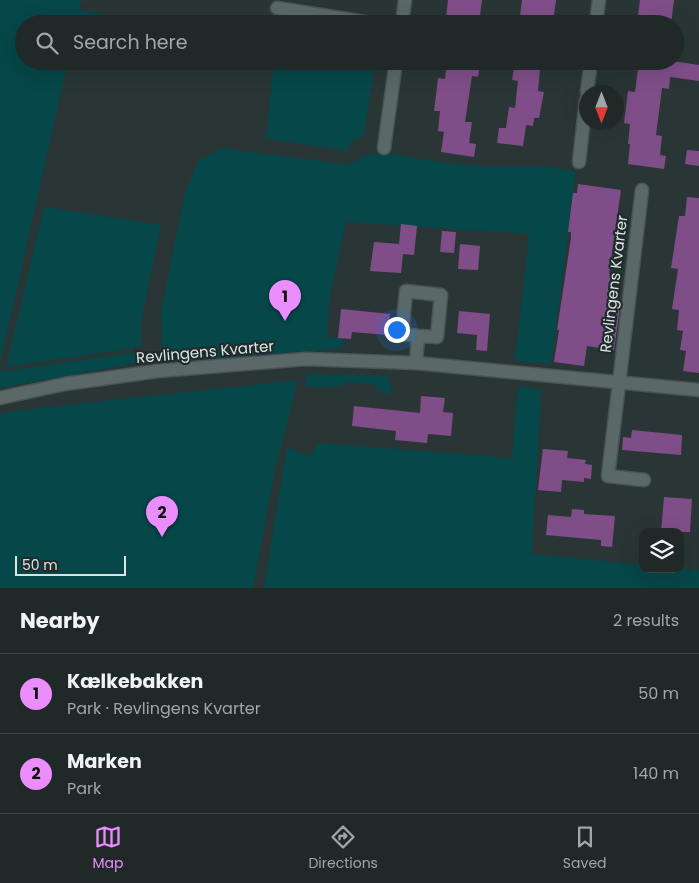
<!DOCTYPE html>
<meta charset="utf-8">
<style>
:root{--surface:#202828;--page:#283030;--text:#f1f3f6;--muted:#a2a6a8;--line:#3d4445;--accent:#ea8dfd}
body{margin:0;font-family:Poppins,sans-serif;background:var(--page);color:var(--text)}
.controls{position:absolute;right:15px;bottom:15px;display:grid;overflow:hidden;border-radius:10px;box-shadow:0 5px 20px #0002}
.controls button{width:45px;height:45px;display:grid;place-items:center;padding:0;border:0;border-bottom:1px solid var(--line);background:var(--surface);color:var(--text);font:25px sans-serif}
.compass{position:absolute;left:579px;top:85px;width:45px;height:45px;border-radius:50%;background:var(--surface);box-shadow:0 5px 20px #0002;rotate:180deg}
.scale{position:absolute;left:15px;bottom:12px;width:111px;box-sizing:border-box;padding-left:5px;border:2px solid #dce3e3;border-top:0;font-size:14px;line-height:18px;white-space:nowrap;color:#dce3e3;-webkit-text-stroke:4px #202c2c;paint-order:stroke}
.you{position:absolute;left:396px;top:329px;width:18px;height:18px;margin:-12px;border:4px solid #fff;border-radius:50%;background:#1a73e8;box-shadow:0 0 0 8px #1a73e833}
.badge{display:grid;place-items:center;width:32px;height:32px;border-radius:50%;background:var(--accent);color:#111;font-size:16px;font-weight:700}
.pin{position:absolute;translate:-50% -41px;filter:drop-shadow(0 1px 2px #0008)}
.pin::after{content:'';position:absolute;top:26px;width:18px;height:15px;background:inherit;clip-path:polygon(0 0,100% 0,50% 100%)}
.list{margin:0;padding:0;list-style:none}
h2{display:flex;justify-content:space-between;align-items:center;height:65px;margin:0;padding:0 20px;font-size:21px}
h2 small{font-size:16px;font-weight:400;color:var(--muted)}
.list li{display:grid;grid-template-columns:32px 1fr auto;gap:15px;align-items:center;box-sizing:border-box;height:80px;padding:0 20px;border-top:1px solid var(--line)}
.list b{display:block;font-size:19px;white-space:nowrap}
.list p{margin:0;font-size:16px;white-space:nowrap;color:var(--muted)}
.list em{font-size:16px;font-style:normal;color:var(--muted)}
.icon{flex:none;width:28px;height:28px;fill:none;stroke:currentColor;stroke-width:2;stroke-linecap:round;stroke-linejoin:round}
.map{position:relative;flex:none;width:699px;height:588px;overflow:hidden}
.search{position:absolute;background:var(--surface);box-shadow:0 5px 20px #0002;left:15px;right:15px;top:15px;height:55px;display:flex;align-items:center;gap:12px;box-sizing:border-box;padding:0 18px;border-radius:28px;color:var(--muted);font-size:19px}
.sheet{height:225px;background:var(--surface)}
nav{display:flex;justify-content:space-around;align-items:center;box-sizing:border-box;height:70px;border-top:1px solid var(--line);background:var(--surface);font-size:14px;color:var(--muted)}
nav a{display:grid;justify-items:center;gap:2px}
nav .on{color:var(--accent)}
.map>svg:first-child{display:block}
</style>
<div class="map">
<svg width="699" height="588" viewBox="0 0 699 588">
<rect width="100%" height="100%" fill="#2a3636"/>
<g fill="#064749">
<path d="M0,0h81l-1,10 78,14h-134v37h44l-68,303z"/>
<path d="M279,12l69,12h-70z"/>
<path d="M193,61h64l-1,9z"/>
<path d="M274,61h101l-11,75 -15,6v9l-83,-12z"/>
<path d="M222,148l128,17 14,-9 20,-4 41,8 50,6h68l33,5 -25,193 -36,-3 14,-127 -183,-12 -16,74 -3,41 17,1 -1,10 -178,15 -3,-17 -1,-36 24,-117 13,-32z"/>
<path d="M44,207l117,18 -20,97v25l-135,20z"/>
<path d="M144,351v11l-144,26v-16z"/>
<path d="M307,374l81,2 5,19 -16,-4 -3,-7 -29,-2 -7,5h-33z"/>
<path d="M298,380l-23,89 -22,119h-253v-173l12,-4z"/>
<path d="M518,387l23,2 -9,165 111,11v4l37,-1 19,2v18h-435l23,-141 23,10 8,-14 194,15z"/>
</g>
<g fill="#7f4e89">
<path d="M448,0h34l-3,24h-27l1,-5 -7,-1z"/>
<path d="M522,0h34l-3,24h-34z"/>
<path d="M640,0h34l-3,24h-34z"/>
<path d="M447,61h26v2h7l-2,14 -6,-1 -7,46h7l-3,21 7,1 -2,13 -33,-5 3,-20 -6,-1 2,-20h-6l4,-33 7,1z"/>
<path d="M515,61h20l-1,7 6,1 -2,22 6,1 -5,26h-5l-1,8 -7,-1 -3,21 -26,-3 2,-15h7l3,-21 6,1 3,-27 -6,-1z"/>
<path d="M639,61h33l27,4v16l-29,-4 -1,12 -7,-1 -6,47 6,1 -2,19 6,1 -2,13 -36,-5 2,-20h-2l2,-20 -6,-1 4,-32 7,1z"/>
<path d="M687,150l12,1v15l-14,-2z"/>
<path d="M578,184l43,6 -12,84 6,1 -3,31 8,1 -6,43 -27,-4 -3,20 -30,-4 5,-32h-2l14,-92v-6h-3l5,-39h4z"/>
<path d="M687,197l12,1v175l-16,-2 3,-20 -6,-1 3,-19 -6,-1 2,-20 -7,-1 6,-40 -7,-1 8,-52h6z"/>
<path d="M401,224l16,2 -3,29 -11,-1 -2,19 -31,-2 4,-29 25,2z"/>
<path d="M442,231l14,1 -2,21 -14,-1z"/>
<path d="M460,244l20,2 -2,24 -20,-1z"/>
<path d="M341,309l49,5 -2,21 -36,-3 -1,7 -13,-1z"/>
<path d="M459,311l31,3 -3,37 -11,-1 1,-15 -20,-2z"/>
<path d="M421,396l24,2 -2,14 10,1 -2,23 -23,-2 -1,9 -32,-3 1,-9 -44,-5 2,-20 66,7z"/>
<path d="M632,430l50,5 -1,20 -59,-5 1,-13 8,1z"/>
<path d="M543,449l25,2 -1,7 19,2 -1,4 7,1 -1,14 -7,-1v4l-22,-2 -1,12 -23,-2z"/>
<path d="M664,497l28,2 -2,33h-29z"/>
<path d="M572,509l12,1v4l31,2 -3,31 -11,-1v-6l-55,-5 2,-20 23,2z"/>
</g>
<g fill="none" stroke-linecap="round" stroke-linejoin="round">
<defs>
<g id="minor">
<path d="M277,8l100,16"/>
<path d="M402,24l3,-24"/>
<path d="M596,24l3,-24"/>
<path d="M587,92l4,-31"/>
<path d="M384,148l12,-87"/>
<path d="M579,162l7,-62"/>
<path d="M642,190l-34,286 36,4"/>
<path d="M416,363l2,-27 -16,-2 4,-43 35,4 -4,42 -19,-1"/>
<path d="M0,398l65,-14 93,-13 148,-12 110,4 283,27"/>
</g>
</defs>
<use href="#minor" stroke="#4b5455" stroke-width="15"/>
<use href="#minor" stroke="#5b6868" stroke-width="12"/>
</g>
<g text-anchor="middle" stroke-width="4.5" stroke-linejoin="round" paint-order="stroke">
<g font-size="15" fill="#dce3e3" stroke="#202c2c">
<text transform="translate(614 284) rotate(-83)" y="5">Revlingens Kvarter</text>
<text transform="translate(205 352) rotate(-5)" y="5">Revlingens Kvarter</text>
</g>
</g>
</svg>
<div class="controls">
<button><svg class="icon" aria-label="layers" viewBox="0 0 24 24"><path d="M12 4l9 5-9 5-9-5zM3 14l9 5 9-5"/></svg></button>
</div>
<svg class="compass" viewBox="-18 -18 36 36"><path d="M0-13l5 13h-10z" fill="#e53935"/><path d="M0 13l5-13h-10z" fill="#a2a6a8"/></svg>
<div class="scale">50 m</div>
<div class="you"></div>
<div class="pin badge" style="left:285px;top:321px">1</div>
<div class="pin badge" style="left:162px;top:537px">2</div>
<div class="search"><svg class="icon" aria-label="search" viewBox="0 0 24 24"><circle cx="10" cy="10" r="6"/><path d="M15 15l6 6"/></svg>Search here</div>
</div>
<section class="sheet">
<h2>Nearby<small>2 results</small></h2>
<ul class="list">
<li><span class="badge">1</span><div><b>Kælkebakken</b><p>Park · Revlingens Kvarter</p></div><em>50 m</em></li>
<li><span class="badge">2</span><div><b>Marken</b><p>Park</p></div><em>140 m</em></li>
</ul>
</section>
<nav>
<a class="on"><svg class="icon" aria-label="map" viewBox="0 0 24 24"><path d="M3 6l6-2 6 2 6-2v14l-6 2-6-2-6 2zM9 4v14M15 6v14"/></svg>Map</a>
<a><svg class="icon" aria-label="directions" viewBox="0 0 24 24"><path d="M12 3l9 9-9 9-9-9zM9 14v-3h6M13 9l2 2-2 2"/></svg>Directions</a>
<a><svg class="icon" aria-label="saved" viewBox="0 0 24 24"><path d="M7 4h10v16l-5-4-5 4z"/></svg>Saved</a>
</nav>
